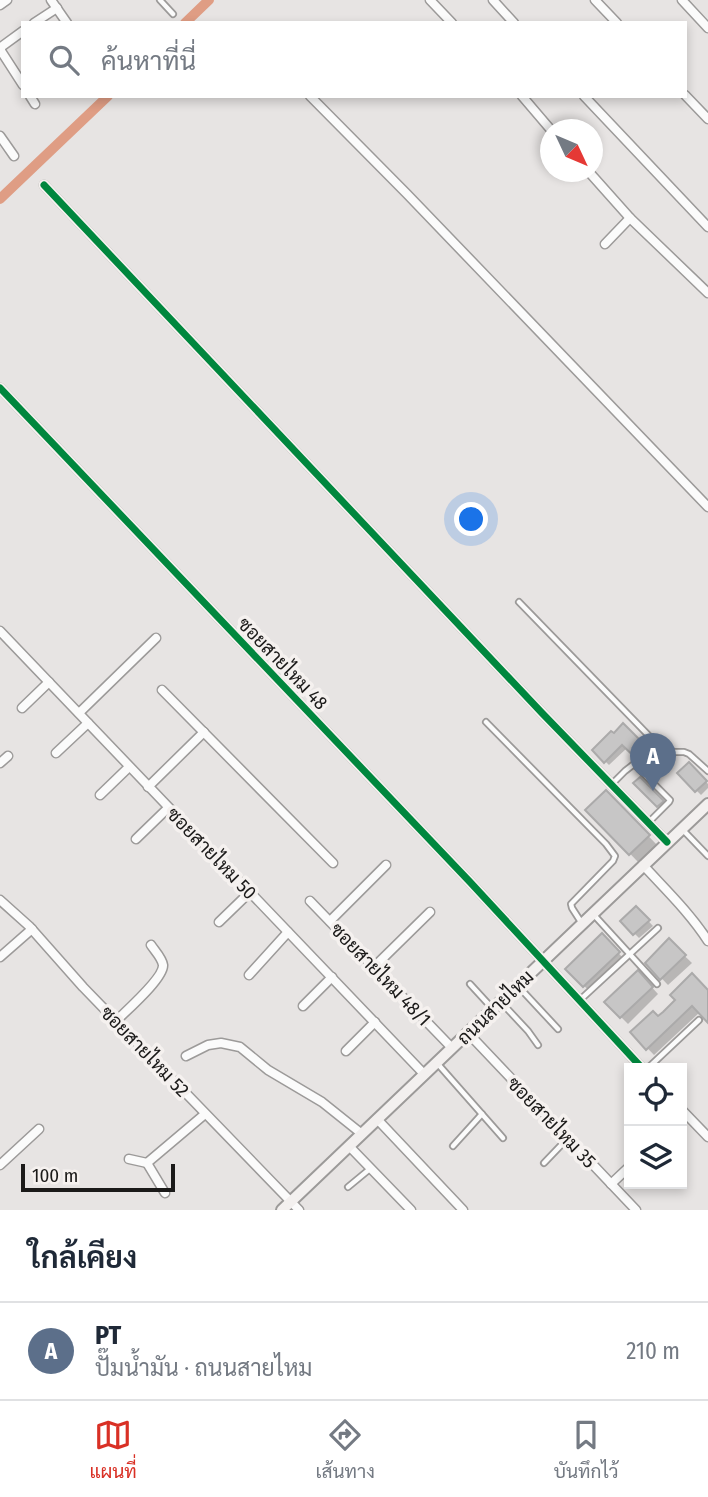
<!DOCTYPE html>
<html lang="th">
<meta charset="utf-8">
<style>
:root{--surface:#fff;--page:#f6f6f7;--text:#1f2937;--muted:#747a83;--line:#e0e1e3;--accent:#d93025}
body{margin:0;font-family:"Fira Sans Condensed",Sarabun,sans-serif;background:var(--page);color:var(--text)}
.controls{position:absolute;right:21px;bottom:21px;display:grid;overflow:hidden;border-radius:0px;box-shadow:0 4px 10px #0003}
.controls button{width:63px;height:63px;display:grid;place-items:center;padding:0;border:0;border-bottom:2px solid var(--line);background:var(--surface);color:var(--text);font:35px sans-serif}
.compass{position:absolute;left:540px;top:119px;width:63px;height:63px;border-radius:50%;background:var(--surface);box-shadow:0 4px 10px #0003;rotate:134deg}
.scale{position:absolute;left:21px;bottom:18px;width:154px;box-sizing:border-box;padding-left:7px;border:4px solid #1b1a19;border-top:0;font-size:19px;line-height:24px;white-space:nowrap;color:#1b1a19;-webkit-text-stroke:5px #f5f1ef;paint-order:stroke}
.you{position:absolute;left:472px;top:520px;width:24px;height:24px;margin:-18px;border:5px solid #fff;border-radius:50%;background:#1a73e8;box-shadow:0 0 0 10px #1a73e833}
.badge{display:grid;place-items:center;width:46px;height:46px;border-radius:50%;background:var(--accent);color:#fff;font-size:23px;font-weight:700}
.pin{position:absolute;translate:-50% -58px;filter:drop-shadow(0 2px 4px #0008)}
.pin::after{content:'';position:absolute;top:37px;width:24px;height:21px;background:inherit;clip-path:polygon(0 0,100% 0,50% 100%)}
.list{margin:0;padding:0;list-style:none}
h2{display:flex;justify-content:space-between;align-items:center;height:91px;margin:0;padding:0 28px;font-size:30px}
h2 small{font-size:23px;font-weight:400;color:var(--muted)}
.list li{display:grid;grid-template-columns:46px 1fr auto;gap:21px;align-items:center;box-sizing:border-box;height:98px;padding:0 28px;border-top:2px solid var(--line)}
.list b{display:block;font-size:26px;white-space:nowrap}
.list p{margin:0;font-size:23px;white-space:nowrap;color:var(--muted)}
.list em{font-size:23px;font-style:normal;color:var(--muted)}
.icon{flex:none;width:38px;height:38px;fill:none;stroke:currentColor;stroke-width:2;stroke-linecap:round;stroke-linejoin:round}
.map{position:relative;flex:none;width:708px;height:1210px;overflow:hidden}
.search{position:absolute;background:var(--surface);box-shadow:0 4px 10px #0003;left:21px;right:21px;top:21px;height:77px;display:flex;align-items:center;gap:18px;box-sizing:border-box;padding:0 24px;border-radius:0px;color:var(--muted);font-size:26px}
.sheet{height:189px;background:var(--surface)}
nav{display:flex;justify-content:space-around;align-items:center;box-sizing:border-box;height:98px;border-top:2px solid var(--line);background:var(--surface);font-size:19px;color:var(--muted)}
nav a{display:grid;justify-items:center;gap:4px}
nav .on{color:var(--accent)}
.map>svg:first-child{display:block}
</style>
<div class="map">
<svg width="708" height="1210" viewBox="0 0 708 1210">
<rect width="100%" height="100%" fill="#e7e4e3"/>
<g fill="#0003">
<path d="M623,726l30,29 -9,9 -17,-16 -18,17 -15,-15 20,-14z"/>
<path d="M689,764l19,20v4l-7,7 -22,-22z"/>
<path d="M606,792l52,54 -19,17 -51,-53z"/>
<path d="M636,908l17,18 -14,12 -17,-17z"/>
<path d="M602,936l23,24 -34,33 -23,-24z"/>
<path d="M669,941l23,22 -24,22 -21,-22z"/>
<path d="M638,972l20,22 -30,30 -22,-22z"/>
<path d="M708,992v28l-8,-8 -46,43 -22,-23z"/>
</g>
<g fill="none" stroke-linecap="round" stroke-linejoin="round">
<g stroke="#df9d84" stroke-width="10">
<path d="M185,23l24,-23"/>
<path d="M0,199l108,-103"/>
</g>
</g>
<g fill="#c7c6c6" stroke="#abaaaa" stroke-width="2">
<path d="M623,723l27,27 -11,11 -17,-16 -18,18 -12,-13 19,-19 3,2z"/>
<path d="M689,762l18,19 -12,11 -18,-19z"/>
<path d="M640,777l24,24 -7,6 -24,-24z"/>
<path d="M606,790l44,45 -21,20 -44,-45z"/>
<path d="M636,906l14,14 -17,15 -13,-14z"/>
<path d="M602,933l18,19 -37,35 -18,-18z"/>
<path d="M669,938l17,17 -26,25 -15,-17z"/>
<path d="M638,970l15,17 -33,31 -16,-16z"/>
<path d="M692,973l16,17v33l-16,-17 -46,44 -16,-18 23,-21 5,5 5,-4 12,-12 -5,-5z"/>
</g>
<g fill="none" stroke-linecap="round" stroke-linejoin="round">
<defs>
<g id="lane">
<path d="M160,0l13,14"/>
<path d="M519,602l136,140 13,10h16l5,2 19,17"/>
<path d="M486,722l120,122 9,12 -2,5 -42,43 1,4 9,14"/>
<path d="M612,784l13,-13 9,-7 36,36 -1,2 -21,21"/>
<path d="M682,829l26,27"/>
<path d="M594,915l63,69"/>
<path d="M470,984l22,24"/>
<path d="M518,986l40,43"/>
<path d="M580,1000l78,-72"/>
<path d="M500,1001l28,30 10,14"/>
<path d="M437,1063l66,75"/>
<path d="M648,1068l51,-48"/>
<path d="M453,1146l29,-32"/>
<path d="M544,1163l23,-24"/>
<path d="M348,1187l23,-19"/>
</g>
<g id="street">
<path d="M51,0l16,23"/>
<path d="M430,0l22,23"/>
<path d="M493,0l21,23"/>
<path d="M595,0l22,23"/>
<path d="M682,0l26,28"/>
<path d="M0,5l7,-5"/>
<path d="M34,23l23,-15"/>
<path d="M23,31l-22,16v4l22,34"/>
<path d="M685,95l23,24"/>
<path d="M30,96l5,8"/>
<path d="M310,96l97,98 301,313"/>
<path d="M522,96l29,34"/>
<path d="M584,96l124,131"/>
<path d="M0,136l14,20"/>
<path d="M589,172l41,46 78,75"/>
<path d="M44,185l498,528 125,129"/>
<path d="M605,244l25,-26"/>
<path d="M0,388l470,494 172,186"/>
<path d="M0,631l424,443"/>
<path d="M162,690l171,173"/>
<path d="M22,708l27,-26"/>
<path d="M79,713l77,-75"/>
<path d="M56,753l32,-30"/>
<path d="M0,763l8,-7"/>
<path d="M148,787l56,-55"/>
<path d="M100,795l29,-28"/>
<path d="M136,839l32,-31"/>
<path d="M643,865c23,25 47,48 65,76"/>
<path d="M0,900l29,26 54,61 216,223"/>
<path d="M310,901l142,147"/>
<path d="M330,921l56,-56"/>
<path d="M219,922l31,-30"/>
<path d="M0,957l32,-28"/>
<path d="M375,966l55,-54"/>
<path d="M249,975l39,-43"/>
<path d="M303,1006l29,-29"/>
<path d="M116,1021c10,-10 48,-43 47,-56 -1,-7 -8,-14 -12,-20"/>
<path d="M468,1033l168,177"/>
<path d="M346,1051l29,-29"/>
<path d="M186,1056l22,-11 13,-2 19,4 28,23 54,32 40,32"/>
<path d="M682,1110l26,27"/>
<path d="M377,1119l86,91"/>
<path d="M349,1146l62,64"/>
<path d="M129,1159l18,4 58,-49"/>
<path d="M147,1163l18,30"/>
<path d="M0,1165l39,-36"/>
<path d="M611,1184l18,-17"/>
</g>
<path id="secondary" d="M282,1210l426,-406"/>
</defs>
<use href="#lane" stroke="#9c9a99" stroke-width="8"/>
<use href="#street" stroke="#9c9a99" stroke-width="11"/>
<use href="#secondary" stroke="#9c9a99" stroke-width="14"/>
<use href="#lane" stroke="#fbfbfb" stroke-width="4.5"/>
<use href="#street" stroke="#fbfbfb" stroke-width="8"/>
<use href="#secondary" stroke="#f3f0ef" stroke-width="10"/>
<defs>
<g id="cycleway">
<path d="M44,185l498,528 125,129"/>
<path d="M0,388l470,494 172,186"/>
</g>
</defs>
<use href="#cycleway" stroke="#f5f1ef" stroke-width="11"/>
<use href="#cycleway" stroke="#00873e" stroke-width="7"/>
</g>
<g text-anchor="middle" stroke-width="7" stroke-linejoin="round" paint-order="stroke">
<g font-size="19" fill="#1b1a19" stroke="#f5f1ef">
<text transform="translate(283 663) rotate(46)" y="7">ซอยสายไหม 48</text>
<text transform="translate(212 853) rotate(46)" y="7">ซอยสายไหม 50</text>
<text transform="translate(381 974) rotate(46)" y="7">ซอยสายไหม 48/1</text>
<text transform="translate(495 1007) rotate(-44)" y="7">ถนนสายไหม</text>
<text transform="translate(145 1051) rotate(46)" y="7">ซอยสายไหม 52</text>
<text transform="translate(552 1122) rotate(46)" y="7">ซอยสายไหม 35</text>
</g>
</g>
</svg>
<div class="controls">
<button><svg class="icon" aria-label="locate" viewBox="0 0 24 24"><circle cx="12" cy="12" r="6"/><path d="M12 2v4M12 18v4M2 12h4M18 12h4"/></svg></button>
<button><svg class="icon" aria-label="layers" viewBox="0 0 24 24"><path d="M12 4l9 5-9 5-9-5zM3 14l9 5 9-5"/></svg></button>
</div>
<svg class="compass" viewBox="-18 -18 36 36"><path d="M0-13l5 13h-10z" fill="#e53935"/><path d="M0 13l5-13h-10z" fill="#747a83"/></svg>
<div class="scale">100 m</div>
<div class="you"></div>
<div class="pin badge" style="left:653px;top:791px;background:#5c6f8a">A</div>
<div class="search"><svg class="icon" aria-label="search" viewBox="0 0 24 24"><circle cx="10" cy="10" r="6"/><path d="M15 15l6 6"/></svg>ค้นหาที่นี่</div>
</div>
<section class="sheet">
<h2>ใกล้เคียง<small></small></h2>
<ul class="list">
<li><span class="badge" style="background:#5c6f8a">A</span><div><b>PT</b><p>ปั๊มน้ำมัน · ถนนสายไหม</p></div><em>210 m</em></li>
</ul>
</section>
<nav>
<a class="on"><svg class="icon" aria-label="map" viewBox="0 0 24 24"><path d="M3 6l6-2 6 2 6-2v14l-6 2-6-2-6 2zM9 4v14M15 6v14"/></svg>แผนที่</a>
<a><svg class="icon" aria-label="directions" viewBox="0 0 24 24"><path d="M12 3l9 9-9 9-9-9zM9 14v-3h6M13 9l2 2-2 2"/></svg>เส้นทาง</a>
<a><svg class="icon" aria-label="saved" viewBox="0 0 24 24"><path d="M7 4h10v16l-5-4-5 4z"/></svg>บันทึกไว้</a>
</nav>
